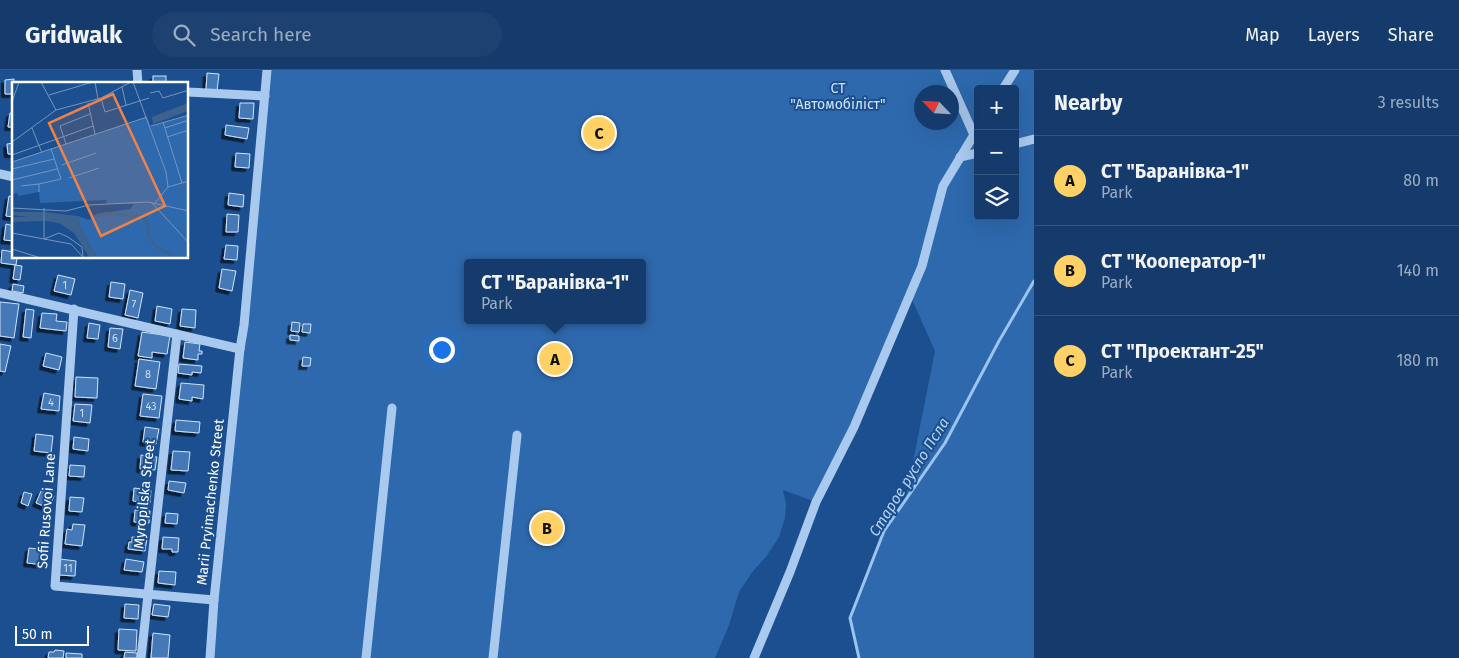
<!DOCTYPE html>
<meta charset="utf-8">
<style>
:root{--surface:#143b6b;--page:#1d4271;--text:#f1f3f6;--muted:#9dadc1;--line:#33557e;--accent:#ffd166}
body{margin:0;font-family:"Fira Sans",sans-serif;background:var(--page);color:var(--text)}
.controls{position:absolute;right:15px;top:15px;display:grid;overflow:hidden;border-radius:5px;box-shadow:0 5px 20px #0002}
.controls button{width:45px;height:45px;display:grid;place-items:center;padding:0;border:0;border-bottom:1px solid var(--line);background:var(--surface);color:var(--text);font:25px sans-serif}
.compass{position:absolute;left:914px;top:15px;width:45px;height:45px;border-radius:50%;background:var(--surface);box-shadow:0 5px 20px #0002;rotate:295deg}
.scale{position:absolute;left:15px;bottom:12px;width:74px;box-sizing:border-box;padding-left:5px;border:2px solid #fff;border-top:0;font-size:14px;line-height:18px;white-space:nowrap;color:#fff;-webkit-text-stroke:4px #1b4f8f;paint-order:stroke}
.you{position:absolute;left:441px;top:279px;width:18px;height:18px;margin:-12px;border:4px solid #fff;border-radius:50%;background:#1a73e8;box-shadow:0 0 0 8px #1a73e833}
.badge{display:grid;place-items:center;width:32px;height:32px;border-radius:50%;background:var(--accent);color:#111;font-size:16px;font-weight:700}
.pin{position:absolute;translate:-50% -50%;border:2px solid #fff;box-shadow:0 1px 5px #0006}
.popup{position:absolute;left:464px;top:189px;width:182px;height:65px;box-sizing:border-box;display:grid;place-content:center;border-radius:5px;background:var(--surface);filter:drop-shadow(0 1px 4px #0005);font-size:16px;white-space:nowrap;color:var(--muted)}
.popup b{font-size:19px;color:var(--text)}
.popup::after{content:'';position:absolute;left:50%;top:100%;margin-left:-10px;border:10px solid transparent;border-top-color:var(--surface)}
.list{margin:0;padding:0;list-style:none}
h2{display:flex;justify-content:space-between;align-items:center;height:65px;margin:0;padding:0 20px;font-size:21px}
h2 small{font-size:16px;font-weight:400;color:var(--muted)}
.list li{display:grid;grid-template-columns:32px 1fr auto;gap:15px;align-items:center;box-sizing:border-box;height:90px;padding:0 20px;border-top:1px solid var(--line)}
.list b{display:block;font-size:19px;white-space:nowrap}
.list p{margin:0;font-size:16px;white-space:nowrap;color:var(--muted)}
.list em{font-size:16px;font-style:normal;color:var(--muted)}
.icon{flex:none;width:28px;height:28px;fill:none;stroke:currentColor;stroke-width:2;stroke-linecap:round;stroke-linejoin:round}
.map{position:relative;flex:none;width:1034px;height:588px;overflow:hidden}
header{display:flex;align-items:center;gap:30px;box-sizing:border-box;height:70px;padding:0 25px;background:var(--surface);border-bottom:1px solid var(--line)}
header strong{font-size:24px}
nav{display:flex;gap:28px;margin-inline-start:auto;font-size:18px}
.search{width:350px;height:45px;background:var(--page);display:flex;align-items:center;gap:12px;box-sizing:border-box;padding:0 18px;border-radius:28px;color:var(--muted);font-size:19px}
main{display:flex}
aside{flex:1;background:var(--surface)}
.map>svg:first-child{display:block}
</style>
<header>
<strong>Gridwalk</strong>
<div class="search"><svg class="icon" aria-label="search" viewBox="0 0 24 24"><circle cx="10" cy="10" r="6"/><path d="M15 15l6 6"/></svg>Search here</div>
<nav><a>Map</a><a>Layers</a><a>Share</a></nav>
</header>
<main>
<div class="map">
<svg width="1034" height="588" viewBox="0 0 1034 588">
<defs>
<filter id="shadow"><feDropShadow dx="-3.5" dy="3.5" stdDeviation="0" flood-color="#0009"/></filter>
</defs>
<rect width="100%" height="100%" fill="#1b4f8f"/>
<path fill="#2e69ad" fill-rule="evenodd" d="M267,0h767v588h-175l-9,-40 34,-87 21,-29 30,-151 -25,-56 -94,207 -33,-12 3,14 -1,14 -6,19 -13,20 -13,14 -14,21 -10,33 -14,33h-505zM978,19h37v127h-37zM922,22h30v30h-30zM468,193h174v57h-174z"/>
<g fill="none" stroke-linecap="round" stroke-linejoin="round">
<path stroke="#9cc4f0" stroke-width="3" d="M859,588l-9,-40 34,-87 61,-88 54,-102 35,-60"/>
</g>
<g fill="#4478b7" stroke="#cfe3fa" filter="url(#shadow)">
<path d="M207,3l12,1 -2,17 -11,-1z"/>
<rect x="153" y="6" width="13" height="8"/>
<path d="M14,9v15h-9v-14z"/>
<path d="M240,33h14l-1,16 -14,-1z"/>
<path d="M10,43l4,1v13h-6z"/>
<path d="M226,55l23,3 -2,11 -22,-4z"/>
<path d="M14,73v11h-6l-1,-10z"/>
<path d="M236,83l14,1 -1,14 -14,-1z"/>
<path d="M229,123l15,2 -1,12 -15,-2z"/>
<path d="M9,126l5,1v20l-8,-1z"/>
<path d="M227,144l12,1 -1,17h-12z"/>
<path d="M6,154l8,2v15l-10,-1z"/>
<path d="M226,175l12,1 -1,14 -13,-1z"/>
<path d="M2,180l12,2v6h3l-1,7 -15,-2z"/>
<path d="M15,195l7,1 -2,14 -7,-1z"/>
<path d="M222,199l14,2 -4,20 -13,-3z"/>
<path d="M58,205l17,4 -4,16 -17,-4z"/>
<path d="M111,212l14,2 -2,15 -14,-2z"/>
<path d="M13,214l11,2 -1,7 -11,-2z"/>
<path d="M130,220l13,3 -5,25 -13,-3z"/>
<path d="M0,232l19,2 -5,34 -14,-2z"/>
<path d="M157,236l15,3 -2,15 -15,-3z"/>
<path d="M26,239l8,1 -3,28 -8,-1z"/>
<path d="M182,239l14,1 -1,18 -15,-2z"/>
<path d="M42,243l15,1 -1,7 11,1 -1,9 -26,-3z"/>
<path d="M292,252l8,1 -1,9 -8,-1z"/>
<path d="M89,253l11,2 -2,14 -11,-1z"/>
<path d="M303,254h8l-1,9 -8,-1z"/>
<path d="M110,258l13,1 -3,20 -12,-2z"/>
<path d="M142,262l28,4 -3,18 -15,-2v6l-14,-2z"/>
<path d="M290,265l9,1v5l-9,-1z"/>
<path d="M185,272l15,2 -1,7h3v3h-4v6l-15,-2z"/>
<path d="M0,274l11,2 -6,26 -5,-1z"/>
<path d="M46,283l16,4 -3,13 -16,-4z"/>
<path d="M303,287l8,1 -1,8h-8z"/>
<path d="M139,289l21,3 -4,27 -21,-3z"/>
<path d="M179,294l23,2 -1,7 -9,-1v3l-14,-2z"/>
<path d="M76,307l22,1 -1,20 -22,-1z"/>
<path d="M181,313l23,2 -1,14 -11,-2v4l-13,-2z"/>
<path d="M44,323l16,3 -1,15 -18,-2z"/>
<path d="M143,324l19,2 -3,22 -19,-2z"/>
<path d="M75,334l17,1 -2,18 -17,-2z"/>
<path d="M176,350l24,2 -1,11 -24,-2z"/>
<path d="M145,357l14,2 -3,15 -13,-2z"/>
<path d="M36,364l17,2 -2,17 -17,-2z"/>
<path d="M74,367l15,2 -1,12 -15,-2z"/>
<path d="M173,381l17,1 -2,19 -17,-1z"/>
<path d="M141,385l16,2 -2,13 -15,-1z"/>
<path d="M70,395l15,1 -1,11 -15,-1z"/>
<path d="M169,411l17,2 -2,10 -16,-3z"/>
<path d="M134,418l17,2 -1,13 -17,-2z"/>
<path d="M41,421l13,5 -5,12 -13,-5z"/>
<path d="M24,422l8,2 -4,12 -7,-3z"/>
<path d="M70,427l14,1 -2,14 -13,-1z"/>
<path d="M135,440l15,1 -1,12 -15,-1z"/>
<path d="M166,443l12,1 -1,10 -12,-1z"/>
<path d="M73,454l12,1 -3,21 -17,-2 2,-15 5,1z"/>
<path d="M132,467l15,1 -2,13 -17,-2 1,-7h3z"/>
<path d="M163,467l16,1 -1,14h-6v-3h-10z"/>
<path d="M29,478l19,2 -2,15 -19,-2z"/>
<path d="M60,489l16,2 -1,15 -16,-1z"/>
<path d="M126,489l18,3 -2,10 -18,-2z"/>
<path d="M159,501l17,1 -1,13 -17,-2z"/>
<path d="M125,534l14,1 -1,14 -14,-1z"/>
<path d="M154,534l16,2 -2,11 -16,-2z"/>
<path d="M119,559l18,1 -1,21 -18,-1z"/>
<path d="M153,563l17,2 -2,23h-17z"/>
<path d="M55,580l9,1 -1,7h-15l1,-6h5z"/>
<path d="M125,582l12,1v5h-13z"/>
<path d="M66,583l16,1v4h-16z"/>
</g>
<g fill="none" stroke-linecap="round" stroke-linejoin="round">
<g stroke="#a9c9ee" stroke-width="9">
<path d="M137,0l1,14"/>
<path d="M945,0l29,65"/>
<path d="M1003,19l12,-19"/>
<path d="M188,22l77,4"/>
<path d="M1015,74l19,-5"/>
<path d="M960,87l18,-4"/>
<path d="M0,104l14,3"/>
<path d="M0,223l240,56"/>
<path d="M74,239l-19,277 159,14"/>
<path d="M141,588l36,-324"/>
<path d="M210,588l4,-58 26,-251 4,-24 23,-255"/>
<path d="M366,588l26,-250"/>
<path d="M493,588l24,-223"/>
<path d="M754,588l36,-86 26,-70 38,-75 68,-161 21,-80 35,-58"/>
</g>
</g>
<g text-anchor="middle" stroke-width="4" stroke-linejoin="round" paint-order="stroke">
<g font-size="11" fill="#d0dded">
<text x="65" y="219">1</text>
<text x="134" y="238">7</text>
<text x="115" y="272">6</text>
<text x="148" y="308">8</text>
<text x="51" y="336">4</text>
<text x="151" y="340">43</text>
<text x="82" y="347">1</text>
<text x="68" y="502">11</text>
</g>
<g font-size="14" fill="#cfe3fa" stroke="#1b4f8f">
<text x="838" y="23">СТ<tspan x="838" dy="16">"Автомобіліст"</tspan></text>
</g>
<g font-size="14" fill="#fff" stroke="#1b4f8f">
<text transform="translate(144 424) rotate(-84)" y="5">Myropilska Street</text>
<text transform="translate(210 432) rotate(-84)" y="5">Marii Pryimachenko Street</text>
<text transform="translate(46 441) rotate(-86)" y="5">Sofii Rusovoi Lane</text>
</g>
<g font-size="15" font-style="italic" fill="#b5d3f5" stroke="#1b4f8f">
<text transform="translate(909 407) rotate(-58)" y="5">Старое русло Псла</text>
</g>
</g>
<g transform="translate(12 12)">
<rect width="176" height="176" fill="#1b4f8f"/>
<path d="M176,33v143h-91l-17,-31 -2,-11 11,4 7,-6 34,-5 4,-5h-27l-1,-4 -66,3 -1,-11 -21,4v-3l-6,1v-32l135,-45 4,9z" fill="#2e69ad"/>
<path d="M176,21v8l-35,13 -1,-7zM0,130h31l1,9 -32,1v-5h17l-17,-2zM33,130l33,4 2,11 17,31h-7l-16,-25 -15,-10 -14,-2z" fill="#3c6290"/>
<path fill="none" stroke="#3c6290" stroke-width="2.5" d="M80,135l15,-4 35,4 5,4 2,16 7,9 20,12"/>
<path fill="none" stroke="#7695bc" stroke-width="1" d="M29,0l15,28M83,0l3,17M121,0l33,90 2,15 -13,16M110,5l4,18M138,11l9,-2 4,7 26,-8M37,13l44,-13M89,16l4,14 44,-14M0,20l7,-20M76,21l7,31M151,40l19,61M139,44l38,-11M20,46l10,25M153,46l24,-8M155,55l22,-7M0,60l44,-32 45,-12 30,-16M54,62l-6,-18 30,-12M0,73l81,-29M0,80l135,-45M50,83l34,-12M0,87l42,-10M57,96l30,-10M0,98l45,-11M9,104l18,-2M156,105l21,-6M27,110v-8l22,-5 -10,-30M140,121l37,40M0,126l54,3 23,-6 59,-3 41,9M32,126v31l15,-6 9,4 14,10 1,10M0,151l59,11 11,12M0,167l29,9"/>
<path fill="#ee8249" fill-opacity="0.15" stroke="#ee8249" stroke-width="2.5" d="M101,12l52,112 -64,30 -52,-113z"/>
<rect width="176" height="176" fill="none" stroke="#fff" stroke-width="2.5"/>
</g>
</svg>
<div class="controls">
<button>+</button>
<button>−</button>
<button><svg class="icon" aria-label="layers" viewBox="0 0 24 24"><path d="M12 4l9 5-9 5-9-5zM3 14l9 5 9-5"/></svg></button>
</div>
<svg class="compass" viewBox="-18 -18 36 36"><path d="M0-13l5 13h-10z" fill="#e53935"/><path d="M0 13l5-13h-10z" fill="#9dadc1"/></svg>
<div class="scale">50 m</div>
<div class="you"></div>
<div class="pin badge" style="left:555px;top:289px">A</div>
<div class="popup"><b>СТ &quot;Баранівка-1&quot;</b>Park</div>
<div class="pin badge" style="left:547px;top:458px">B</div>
<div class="pin badge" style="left:599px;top:63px">C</div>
</div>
<aside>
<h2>Nearby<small>3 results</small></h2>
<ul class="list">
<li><span class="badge">A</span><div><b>СТ &quot;Баранівка-1&quot;</b><p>Park</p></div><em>80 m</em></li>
<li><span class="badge">B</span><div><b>СТ &quot;Кооператор-1&quot;</b><p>Park</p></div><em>140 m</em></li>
<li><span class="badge">C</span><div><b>СТ &quot;Проектант-25&quot;</b><p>Park</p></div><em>180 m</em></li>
</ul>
</aside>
</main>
